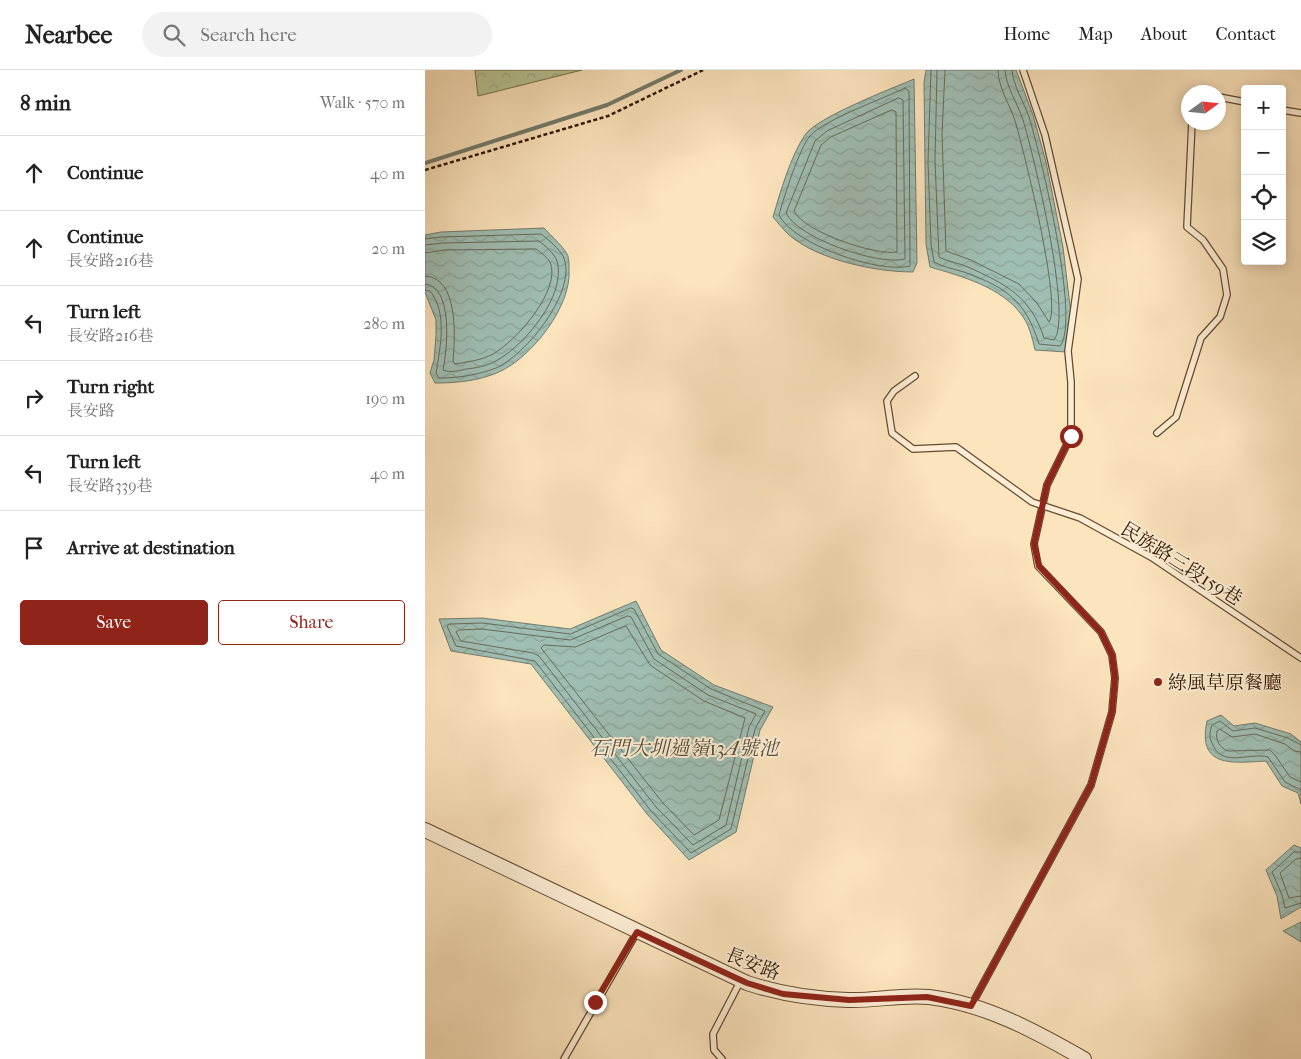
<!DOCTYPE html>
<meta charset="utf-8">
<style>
:root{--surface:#fff;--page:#f2f2f2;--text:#222;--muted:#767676;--line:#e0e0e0;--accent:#8f2418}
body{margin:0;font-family:"IM FELL French Canon","Noto Serif TC",serif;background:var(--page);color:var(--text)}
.controls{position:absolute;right:15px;top:15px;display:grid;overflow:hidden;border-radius:5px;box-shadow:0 2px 12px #0003}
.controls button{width:45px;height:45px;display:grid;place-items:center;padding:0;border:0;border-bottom:1px solid var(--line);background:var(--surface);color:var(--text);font:25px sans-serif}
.compass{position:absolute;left:756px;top:15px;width:45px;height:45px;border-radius:50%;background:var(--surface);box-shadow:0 2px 12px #0003;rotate:75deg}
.stop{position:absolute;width:15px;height:15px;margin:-11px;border:4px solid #8f2418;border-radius:50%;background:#fff}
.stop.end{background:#8f2418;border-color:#fff;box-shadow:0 1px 5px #0008}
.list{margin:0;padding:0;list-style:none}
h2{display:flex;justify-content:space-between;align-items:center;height:65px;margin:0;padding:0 20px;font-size:21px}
h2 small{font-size:16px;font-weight:400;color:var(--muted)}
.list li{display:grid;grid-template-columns:32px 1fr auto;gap:15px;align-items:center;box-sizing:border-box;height:75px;padding:0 20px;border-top:1px solid var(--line)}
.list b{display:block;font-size:19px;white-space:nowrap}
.list p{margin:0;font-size:16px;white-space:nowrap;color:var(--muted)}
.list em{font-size:16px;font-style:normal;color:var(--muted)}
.actions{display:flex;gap:10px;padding:15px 20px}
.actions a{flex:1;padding:11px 0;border:1px solid var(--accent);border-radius:5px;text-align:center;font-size:18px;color:var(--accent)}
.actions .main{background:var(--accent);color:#fff}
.icon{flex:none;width:28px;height:28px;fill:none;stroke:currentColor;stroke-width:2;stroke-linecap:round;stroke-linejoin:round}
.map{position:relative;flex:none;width:876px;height:989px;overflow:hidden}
header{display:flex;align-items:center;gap:30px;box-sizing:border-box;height:70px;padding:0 25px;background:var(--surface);border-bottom:1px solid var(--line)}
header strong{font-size:24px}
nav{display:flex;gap:28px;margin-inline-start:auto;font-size:18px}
.search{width:350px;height:45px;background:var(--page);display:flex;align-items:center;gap:12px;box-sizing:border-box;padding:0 18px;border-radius:28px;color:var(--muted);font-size:19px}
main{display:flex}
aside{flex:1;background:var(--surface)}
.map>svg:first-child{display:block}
</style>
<header>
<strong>Nearbee</strong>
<div class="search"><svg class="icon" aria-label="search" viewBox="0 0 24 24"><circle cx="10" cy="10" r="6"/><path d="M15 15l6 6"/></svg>Search here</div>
<nav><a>Home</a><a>Map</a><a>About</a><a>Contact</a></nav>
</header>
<main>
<aside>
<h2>8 min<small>Walk · 570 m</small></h2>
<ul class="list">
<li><svg class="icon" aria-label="ahead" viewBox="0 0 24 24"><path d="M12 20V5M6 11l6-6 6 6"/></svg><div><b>Continue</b></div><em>40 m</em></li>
<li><svg class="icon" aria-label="ahead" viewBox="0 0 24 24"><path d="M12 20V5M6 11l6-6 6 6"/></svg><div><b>Continue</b><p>長安路216巷</p></div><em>20 m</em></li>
<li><svg class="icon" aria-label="left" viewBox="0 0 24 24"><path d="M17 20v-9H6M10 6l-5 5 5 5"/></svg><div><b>Turn left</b><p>長安路216巷</p></div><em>280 m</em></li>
<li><svg class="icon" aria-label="right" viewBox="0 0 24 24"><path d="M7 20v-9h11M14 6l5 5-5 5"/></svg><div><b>Turn right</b><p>長安路</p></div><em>190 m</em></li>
<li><svg class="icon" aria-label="left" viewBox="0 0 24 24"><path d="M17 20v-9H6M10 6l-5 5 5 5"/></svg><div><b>Turn left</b><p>長安路339巷</p></div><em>40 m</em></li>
<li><svg class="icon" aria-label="arrive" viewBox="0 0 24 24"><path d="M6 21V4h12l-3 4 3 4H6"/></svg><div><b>Arrive at destination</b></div></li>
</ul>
<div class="actions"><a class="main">Save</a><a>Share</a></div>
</aside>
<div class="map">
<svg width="876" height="989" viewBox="0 0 876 989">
<defs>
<pattern id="forest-crowns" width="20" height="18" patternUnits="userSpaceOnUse" patternTransform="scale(1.25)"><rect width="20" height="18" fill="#b9c595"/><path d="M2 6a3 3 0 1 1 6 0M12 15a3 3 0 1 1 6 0" fill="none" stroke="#9fa87f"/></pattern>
<pattern id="water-waves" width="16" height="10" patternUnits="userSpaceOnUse" patternTransform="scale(1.25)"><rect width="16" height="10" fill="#9fbeb3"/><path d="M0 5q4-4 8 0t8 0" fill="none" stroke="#89a398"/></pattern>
</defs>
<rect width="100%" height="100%" fill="#fce4bd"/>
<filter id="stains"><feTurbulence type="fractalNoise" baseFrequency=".004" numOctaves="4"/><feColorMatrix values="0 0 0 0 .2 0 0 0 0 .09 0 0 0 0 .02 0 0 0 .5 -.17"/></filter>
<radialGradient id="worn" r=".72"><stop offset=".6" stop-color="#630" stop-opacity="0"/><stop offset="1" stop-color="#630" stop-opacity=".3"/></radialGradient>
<path fill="url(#forest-crowns)" stroke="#746e4a" d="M50,0h107l-104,26z"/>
<g fill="url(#water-waves)" stroke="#737b6b">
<path d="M501,0h90l17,45 13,47 17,85 8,67 -5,38 -31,-2c-3,-13 -6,-26 -14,-36 -20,-27 -60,-38 -91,-47l-4,-23 -2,-162z"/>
<path d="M489,9l3,184 -4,9c-37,0 -96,-12 -125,-38 -5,-5 -10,-11 -15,-17 7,-24 18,-62 32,-82 12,-18 86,-46 109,-56z"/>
<path d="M119,158c7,8 18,17 23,26 2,3 2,10 2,15 3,37 -37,88 -70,103 -20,9 -43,11 -64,11l-5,-10 4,-13 2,-24v-16l-11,-28v-57l16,-3z"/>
<path d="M211,531l25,49 53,35 59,22 -13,23 -24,102 -47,28 -42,-46 -116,-150 -80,-13 -12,-32 43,-1 88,11z"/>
<path d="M796,645l13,11 21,-3 36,11 10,8v62l-3,-11 -16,-7 -16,-25c-34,2 -69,7 -59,-40z"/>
<path d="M869,775l7,3v59l-20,12 -4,-23 -11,-26z"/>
<path d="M876,852v20l-18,-11z"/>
</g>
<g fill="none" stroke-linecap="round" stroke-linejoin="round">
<g stroke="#686a5a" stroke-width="1">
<path d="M506,0l-3,92 3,82 3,18c9,5 20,7 30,10 43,16 61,28 75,72l21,2c21,-25 -20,-194 -31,-229 -5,-15 -16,-31 -17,-47"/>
<path d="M512,0l-2,91 4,96c9,5 20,6 29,10 38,17 63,30 76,71l10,2c19,-24 -21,-187 -31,-220 -5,-16 -17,-33 -18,-50"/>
<path d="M520,0l-3,64 4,117 25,9 48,24 18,19 12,19c13,-18 -25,-170 -33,-198 -5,-18 -18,-36 -18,-54"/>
<path d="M480,18l4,3 1,175c-31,8 -117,-22 -131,-51 5,-18 20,-66 31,-79 15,-17 73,-37 95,-48z"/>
<path d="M474,28l4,2 2,159c-27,7 -107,-21 -119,-46l29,-72 12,-10z"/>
<path d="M467,40l4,2 1,140c-21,4 -93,-20 -103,-41l27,-66 10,-8z"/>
<path d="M0,169l17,-2 99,-3c7,5 18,15 22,22 16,34 -38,100 -67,112 -18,7 -38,10 -57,10l-3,-5c4,-25 12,-60 -6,-82l-5,-1"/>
<path d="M0,175l18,-2 96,-2c5,4 16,13 18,20 10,34 -33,85 -61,100 -9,5 -20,7 -30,8 -8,2 -16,4 -23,1 4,-19 11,-84 -18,-86"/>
<path d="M0,183l19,-3 92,-1c4,3 12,9 14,13 12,28 -35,80 -57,92 -11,6 -25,8 -38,10l-2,-3c2,-23 6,-84 -28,-85"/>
<path d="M206,538l3,1 24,45 53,35 54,22 -10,18 -24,100 -40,24 -40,-42 -116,-150 -79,-15 -9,-20 3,-2 32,-1 88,11z"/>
<path d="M203,546l3,1 23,42 54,36 48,19 -7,13 -23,98 -33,20 -37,-38 -117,-151 -6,-3 -72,-12 -5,-9 3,-2 23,-1 88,11z"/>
<path d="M201,556l24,39 54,36 41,17 -26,102 -25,15 -32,-33 -121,-154 3,-3 31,2z"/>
<path d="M876,675l-13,-7 -33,-10 -22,3 -13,-10 -8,4c-3,9 -3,13 2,22 10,20 37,5 54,10l17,25 16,8"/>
<path d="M876,682l-7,-1 -9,-7 -30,-10 -23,3 -12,-8 -3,2c-2,9 3,17 11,20l42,-1 5,5 15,22 11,5"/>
<path d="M876,782h-7l-22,20 10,23 3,13 16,-5"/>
<path d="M876,788l-5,1 -16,14 9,25 12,-2"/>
</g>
<path stroke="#737b6b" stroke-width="4" d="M0,93l182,-58 74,-35"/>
<defs>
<g id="service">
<path d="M794,27l26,5"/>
<path d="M857,40l19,3"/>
<path d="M490,306l-21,15 -7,10 5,32 21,16 43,-2 76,55 48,16 71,39 150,101"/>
<path d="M732,363l19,-16 25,-79 19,-21 7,-22 -4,-26 -20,-29 -16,-13 5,-105"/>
<path d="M546,936l120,-221 21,-73 3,-34 -3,-23 -11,-23 -63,-66 -4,-22 13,-59 24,-49v-54l-3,-31 10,-72 -33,-144 -22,-65"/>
<path d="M139,989l73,-127"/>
<path d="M297,989l-8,-9 -1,-16 28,-54"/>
</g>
<path id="tertiary" d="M0,760l322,153c33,11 66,16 101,17 27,1 55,-6 81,-3 57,7 106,34 155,62"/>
</defs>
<use href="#service" stroke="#634a2f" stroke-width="8"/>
<use href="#tertiary" stroke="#634a2f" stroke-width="16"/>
<path stroke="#301600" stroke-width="2.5" stroke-dasharray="4 2.5" stroke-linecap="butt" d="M0,100l183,-54 95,-46"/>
<use href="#service" stroke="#fdedd4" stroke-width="5.5"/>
<use href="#tertiary" stroke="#fdedd4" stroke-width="14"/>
</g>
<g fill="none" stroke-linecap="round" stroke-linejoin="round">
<path stroke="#8f2418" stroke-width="6" d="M170,932l42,-70 110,51 36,11 66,6 78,-3 44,9 120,-221 21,-73 3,-34 -3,-23 -11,-23 -62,-66 -5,-22 13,-59 24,-49"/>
</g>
<circle fill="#8f2418" stroke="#fdedd4" stroke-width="2" cx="733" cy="612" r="5"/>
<g text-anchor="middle" stroke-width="4" stroke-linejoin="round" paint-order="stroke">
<g font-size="19" fill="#301600" stroke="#fdedd4">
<text transform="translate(757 493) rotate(32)" y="7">民族路三段159巷</text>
<text transform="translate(328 893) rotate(21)" y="7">長安路</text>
</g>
<g font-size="19" fill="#301600" stroke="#fdedd4" text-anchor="start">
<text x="743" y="619">綠風草原餐廳</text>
</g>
<g font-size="20" font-style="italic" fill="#57513f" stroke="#fdedd4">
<text x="259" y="685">石門大圳過嶺13A號池</text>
</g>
</g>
<rect width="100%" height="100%" filter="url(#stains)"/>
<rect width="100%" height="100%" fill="url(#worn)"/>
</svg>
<div class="controls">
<button>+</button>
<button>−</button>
<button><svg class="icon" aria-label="locate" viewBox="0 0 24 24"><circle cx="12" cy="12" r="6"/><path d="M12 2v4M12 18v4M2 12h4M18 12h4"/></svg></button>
<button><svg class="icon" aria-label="layers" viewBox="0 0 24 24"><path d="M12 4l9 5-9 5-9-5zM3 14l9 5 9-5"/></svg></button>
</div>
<svg class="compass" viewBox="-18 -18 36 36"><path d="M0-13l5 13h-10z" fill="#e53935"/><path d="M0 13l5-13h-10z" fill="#767676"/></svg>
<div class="stop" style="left:646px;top:366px"></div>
<div class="stop end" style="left:170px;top:932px"></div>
</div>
</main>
